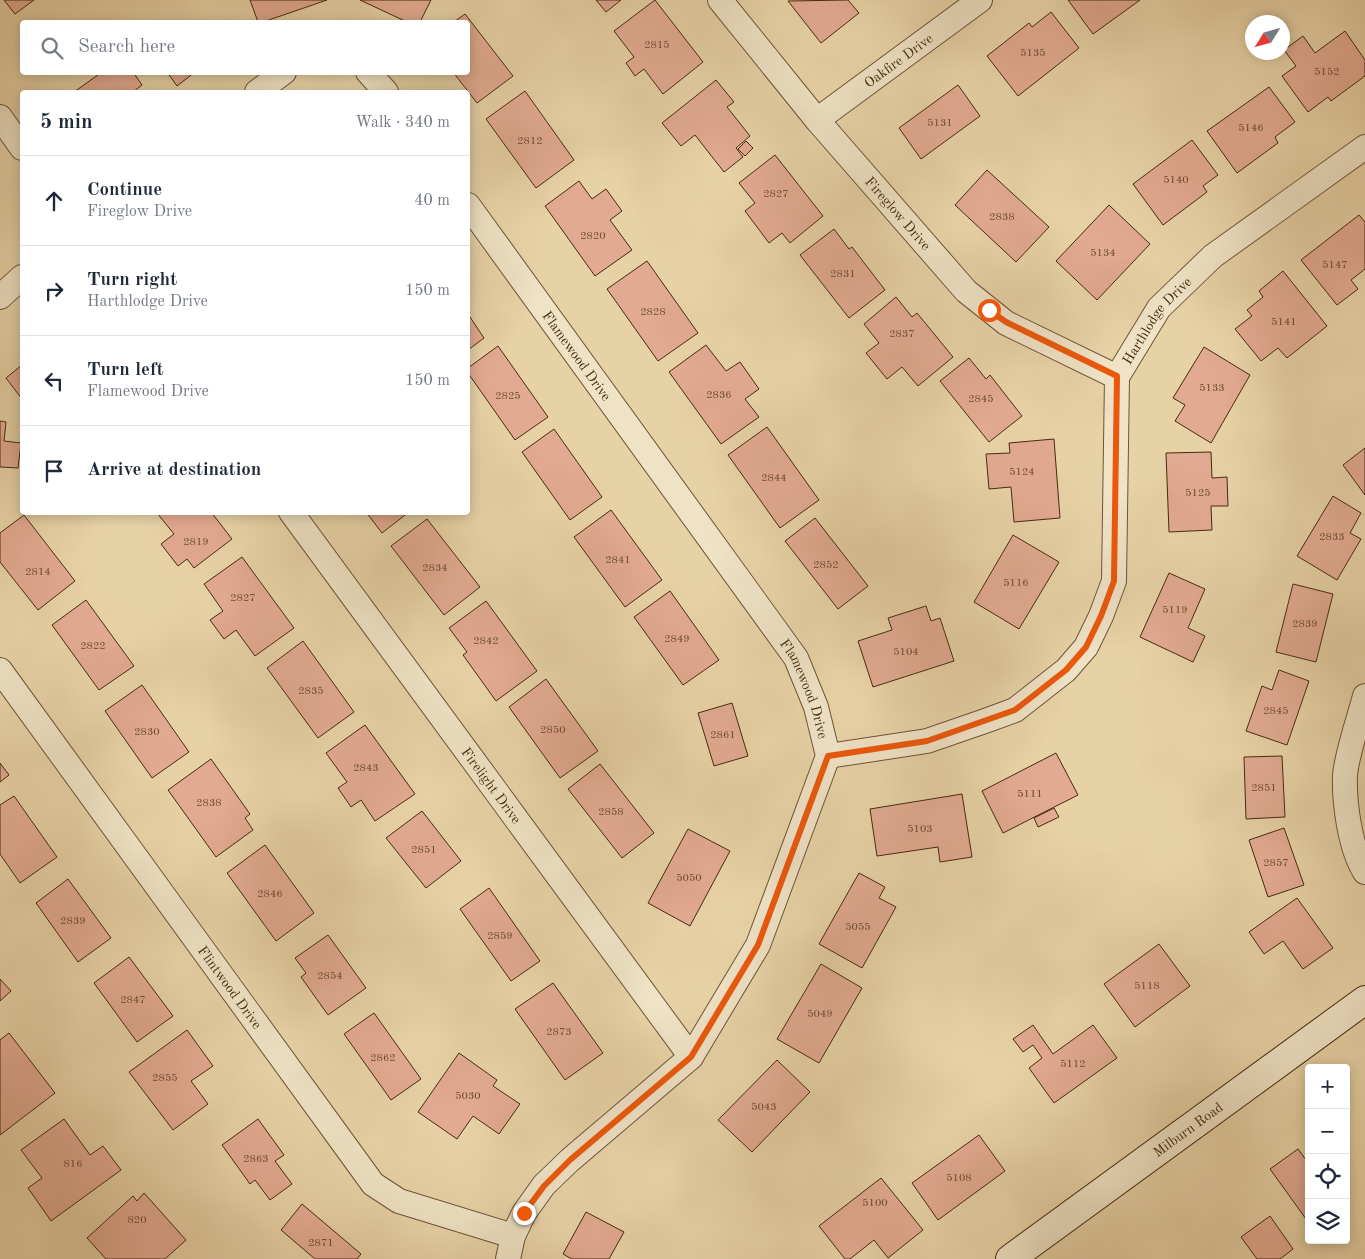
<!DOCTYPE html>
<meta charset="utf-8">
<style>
:root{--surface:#fff;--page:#f2f2f3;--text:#1f2937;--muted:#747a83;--line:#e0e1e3}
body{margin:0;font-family:"Old Standard TT",serif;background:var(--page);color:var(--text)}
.controls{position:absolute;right:15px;bottom:15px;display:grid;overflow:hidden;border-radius:5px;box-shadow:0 2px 12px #0003}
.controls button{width:45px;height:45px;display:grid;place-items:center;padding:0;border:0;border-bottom:1px solid var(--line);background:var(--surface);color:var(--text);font:25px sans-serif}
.compass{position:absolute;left:1245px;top:15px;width:45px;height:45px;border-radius:50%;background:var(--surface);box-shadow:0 2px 12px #0003;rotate:233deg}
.stop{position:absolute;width:15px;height:15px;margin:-11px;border:4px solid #ea580c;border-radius:50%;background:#fff}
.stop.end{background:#ea580c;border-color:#fff;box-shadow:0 1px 5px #0008}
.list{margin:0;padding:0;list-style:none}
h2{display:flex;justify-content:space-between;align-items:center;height:65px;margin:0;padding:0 20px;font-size:21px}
h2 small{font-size:16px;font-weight:400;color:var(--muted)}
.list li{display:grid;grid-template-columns:32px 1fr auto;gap:15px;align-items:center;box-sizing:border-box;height:90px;padding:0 20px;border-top:1px solid var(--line)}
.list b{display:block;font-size:19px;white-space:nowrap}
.list p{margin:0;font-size:16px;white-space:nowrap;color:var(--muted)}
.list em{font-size:16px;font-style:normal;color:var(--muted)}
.icon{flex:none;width:28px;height:28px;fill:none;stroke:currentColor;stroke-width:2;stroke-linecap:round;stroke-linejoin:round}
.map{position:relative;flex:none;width:1365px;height:1259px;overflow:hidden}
.search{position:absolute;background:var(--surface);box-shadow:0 2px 12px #0003;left:20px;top:20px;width:450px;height:55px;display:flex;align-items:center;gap:12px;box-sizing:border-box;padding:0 18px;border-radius:5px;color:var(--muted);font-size:19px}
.panel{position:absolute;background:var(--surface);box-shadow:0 2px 12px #0003;left:20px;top:90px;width:450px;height:425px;border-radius:5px}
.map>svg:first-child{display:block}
</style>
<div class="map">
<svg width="1365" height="1259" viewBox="0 0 1365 1259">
<rect width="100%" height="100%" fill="#e7d2a6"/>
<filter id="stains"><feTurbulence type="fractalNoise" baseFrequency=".004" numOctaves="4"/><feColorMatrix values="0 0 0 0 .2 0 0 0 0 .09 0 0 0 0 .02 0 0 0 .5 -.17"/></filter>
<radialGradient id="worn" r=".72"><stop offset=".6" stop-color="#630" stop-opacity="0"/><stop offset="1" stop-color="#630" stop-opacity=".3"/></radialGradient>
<g fill="#e2aa90" stroke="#452a10">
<path d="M4,0h30l-19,14z"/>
<path d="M250,0h77l-64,22h-5z"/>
<path d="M360,0h71l-11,22h-13z"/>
<path d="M596,0h25l-15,12z"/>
<path d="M655,0l48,62 -40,32 -19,-25 -9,7 -9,-13 8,-6 -20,-26z"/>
<path d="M848,0l11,13 -38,30 -33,-42z"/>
<path d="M1068,0h72l-47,34z"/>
<path d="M1051,12l28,36 -61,48 -31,-40 42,-33 3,4z"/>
<path d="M465,14l48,62 -36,27 -24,-31h15v-50h-14z"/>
<path d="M1345,31l20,29v16l-34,25 -3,-4 -20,15 -26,-36 14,-10 -12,-16 19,-14 12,17z"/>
<path d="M102,72h31l9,13 -9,7h-59z"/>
<path d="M167,72h28l-18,14z"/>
<path d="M716,80l18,22 -7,5 23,29 -14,12 7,9 -19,15 -29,-37 -14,11 -19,-23z"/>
<path d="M958,85l22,31 -59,43 -22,-31z"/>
<path d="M1269,87l26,35 -20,15 3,6 -41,30 -30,-42z"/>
<path d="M525,91l49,69 -38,28 -50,-69z"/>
<path d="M1192,140l26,35 -15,11 4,6 -44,33 -30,-41z"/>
<path d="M746,141l7,7 -8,8 -7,-7z"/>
<path d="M775,155l48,61 -33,27 -8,-10 -13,10 -24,-32 10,-8 -16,-20z"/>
<path d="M987,170l62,57 -33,35 -61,-57z"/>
<path d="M579,181l13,18 14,-10 16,22 -12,9 22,30 -37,26 -50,-70z"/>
<path d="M1109,205l41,39 -53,56 -41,-39z"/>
<path d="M1359,215l6,7v47l-14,11 7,9 -21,16 -36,-45z"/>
<path d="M834,229l15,20 3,-2 33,43 -36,28 -49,-63z"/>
<path d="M647,261l51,72 -40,28 -51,-72z"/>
<path d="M1283,271l44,55 -40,32 -9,-10 -17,13 -26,-32 17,-13 -5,-6 16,-13 -4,-6z"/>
<path d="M896,297l16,20 5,-4 36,44 -35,29 -16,-19 -15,12 -21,-26 13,-10 -15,-19z"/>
<path d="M468,314l16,24 -16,12z"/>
<path d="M706,345l20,26 14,-9 19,27 -14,10 14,18 -38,27 -52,-72z"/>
<path d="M498,346l50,71 -33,23 -47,-67v-5z"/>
<path d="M1204,347l46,28 -39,68 -36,-22 10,-16 -12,-7z"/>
<path d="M969,358l17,21 4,-4 32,41 -33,26 -49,-61z"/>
<path d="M22,365v34l-16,-21z"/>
<path d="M0,421l6,1 -2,19 17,2 -3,25 -18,-1z"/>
<path d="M767,427l52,73 -39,28 -52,-73z"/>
<path d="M554,429l48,68 -32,23 -48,-68z"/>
<path d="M1054,439l6,79 -46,4 -3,-35 -22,2 -3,-35 24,-1 -1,-10z"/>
<path d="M1365,448v47l-22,-30z"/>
<path d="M1211,452l1,26 15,-1 1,29h-17l1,24 -43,2 -3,-79z"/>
<path d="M1333,496l28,17 -11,20 11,6 -24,41 -40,-24z"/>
<path d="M611,510l51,70 -37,27 -51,-70z"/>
<path d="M211,512l21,27 -38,29 -7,-9 -9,7 -17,-22 13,-10 -17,-21z"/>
<path d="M366,512h43l-27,21z"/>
<path d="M24,515l51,66 -37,29 -38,-48v-29z"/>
<path d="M815,518l53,68 -30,23 -53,-68z"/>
<path d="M427,519l53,68 -36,28 -53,-69z"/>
<path d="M1013,535l46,27 -40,67 -45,-27z"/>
<path d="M242,557l52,71 -39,28 -19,-26 -12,9 -14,-19 13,-9 -19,-27z"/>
<path d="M1169,573l36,16 -17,39 17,8 -12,26 -53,-25z"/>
<path d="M1293,584l40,10 -17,68 -40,-10z"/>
<path d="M670,591l49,69 -36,25 -49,-68z"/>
<path d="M86,600l48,66 -35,24 -47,-65z"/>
<path d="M486,601l51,70 -41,30 -33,-46 4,-3 -18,-24z"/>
<path d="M926,606l5,15 9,-3 14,43 -81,26 -15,-46 34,-11 -4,-12z"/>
<path d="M303,641l51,71 -36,26 -51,-70z"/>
<path d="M1279,670l30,11 -22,64 -41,-14 16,-45 10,4z"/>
<path d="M546,679l52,72 -38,27 -51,-71z"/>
<path d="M142,685l47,67 -37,26 -47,-67z"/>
<path d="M732,703l16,53 -34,10 -16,-53z"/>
<path d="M365,725l50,69 -40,27 -14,-21 -10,7 -13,-19 9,-6 -21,-29z"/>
<path d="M1056,753l22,42 -75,38 -21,-42z"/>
<path d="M1282,756l3,61 -39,2 -2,-62z"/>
<path d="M211,759l39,55 -5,4 8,12 -37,27 -48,-67z"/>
<path d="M0,763l9,12 -9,7z"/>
<path d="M600,764l54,69 -32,25 -54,-69z"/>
<path d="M962,794l10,63 -32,5 -2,-15 -61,9 -7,-47z"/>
<path d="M14,796l43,61 -37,26 -20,-29v-49z"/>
<path d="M1054,808l5,9 -21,10 -4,-9z"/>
<path d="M422,811l39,50 -35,27 -40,-50z"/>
<path d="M1284,828l20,57 -36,12 -19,-57z"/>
<path d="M688,829l42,22 -40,75 -42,-23z"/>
<path d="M265,845l49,68 -38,28 -49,-68z"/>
<path d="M859,873l26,14 -6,11 17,9 -34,61 -43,-24z"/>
<path d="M68,879l43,59 -33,24 -42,-59z"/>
<path d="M489,888l51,73 -29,20 -51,-72z"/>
<path d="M1297,898l36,50 -30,21 -20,-28 -19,13 -15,-22z"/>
<path d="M328,935l38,53 -38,27 -27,-38 5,-4 -11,-15z"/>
<path d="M1159,944l31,42 -55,41 -31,-43z"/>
<path d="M129,957l44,59 -36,26 -43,-59z"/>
<path d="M821,964l41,24 -43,75 -42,-24z"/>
<path d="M0,979l11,12 -11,10z"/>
<path d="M553,983l50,70 -38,27 -50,-71z"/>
<path d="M374,1013l47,66 -30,21 -47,-66z"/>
<path d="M1033,1025l20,29 40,-29 24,33 -63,45 -25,-35 13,-10 -9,-13 -10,7 -10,-13z"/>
<path d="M187,1030l26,36 -22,15 17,23 -35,26 -44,-58z"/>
<path d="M9,1033l46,60 -55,42v-95z"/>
<path d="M459,1053l38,27 -4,6 27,18 -21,30 -26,-18 -16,23 -39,-27z"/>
<path d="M777,1060l33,32 -58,60 -34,-32z"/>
<path d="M64,1119l26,36 13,-9 18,24 -70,51 -23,-33 14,-10 -21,-28z"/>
<path d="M258,1119l26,36 -9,6 17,23 -22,16 -15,-20 -5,4 -28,-39z"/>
<path d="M979,1135l26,36 -67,49 -26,-37z"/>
<path d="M1298,1149l11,15v53l-3,2 -36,-50z"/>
<path d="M881,1178l42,52 -35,28 -14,-18 -24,19h-5l-26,-33z"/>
<path d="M144,1193l42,47 -21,19h-59l-19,-21 46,-42 4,5z"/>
<path d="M302,1204l59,50 -4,5h-42l-34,-29z"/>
<path d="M586,1212l38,20 -15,27h-37l-9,-5z"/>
<path d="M1270,1216l23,33 -13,10h-23l-16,-22z"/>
</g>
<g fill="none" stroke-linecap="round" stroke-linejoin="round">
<defs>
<g id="street">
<path id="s1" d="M720,0l97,120 149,171 40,32 111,54"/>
<path d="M368,72l18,20"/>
<path d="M257,92l27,-20"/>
<path d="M0,117l22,31"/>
<path id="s2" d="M817,120l163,-120"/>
<path id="s3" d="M468,205l328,453 20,49 12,49 -70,189 -67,112 -121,103 -26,25 -20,28 -11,23 -5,23"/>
<path d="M0,297l22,-20"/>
<path id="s4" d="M291,512l400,545"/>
<path id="s5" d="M0,670l373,514 26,17 114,35"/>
<path d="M1365,696c-6,23 -18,57 -20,79 -1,28 5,73 20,97"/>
<path id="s6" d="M828,756l99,-15 58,-20 30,-11 51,-40 20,-23 15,-31 13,-35 3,-204 42,-69 54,-52 152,-109"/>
</g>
<g id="secondary">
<path id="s7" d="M1010,1259l355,-259"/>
</g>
</defs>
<use href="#street" stroke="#6e5436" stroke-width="26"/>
<use href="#secondary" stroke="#452a10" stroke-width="30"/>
<use href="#street" stroke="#efe2c5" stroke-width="24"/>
<use href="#secondary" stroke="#efe2c5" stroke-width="28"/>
</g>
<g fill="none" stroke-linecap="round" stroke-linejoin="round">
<path stroke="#ea580c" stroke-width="6" d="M524,1213l20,-27 26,-26 121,-103 67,-112 70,-189 99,-15 88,-31 51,-40 20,-23 15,-31 13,-35 3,-205 -111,-54 -17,-12"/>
</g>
<g text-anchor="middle" stroke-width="5" stroke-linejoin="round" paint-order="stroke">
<g font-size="11" fill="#6c4a30">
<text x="657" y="48">2815</text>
<text x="1033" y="56">5135</text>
<text x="1327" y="75">5152</text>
<text x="940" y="126">5131</text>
<text x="1251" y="131">5146</text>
<text x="530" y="144">2812</text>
<text x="1176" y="183">5140</text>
<text x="776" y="197">2827</text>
<text x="1002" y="220">2838</text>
<text x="593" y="239">2820</text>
<text x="1103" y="256">5134</text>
<text x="1335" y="268">5147</text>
<text x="843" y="277">2831</text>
<text x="653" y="315">2828</text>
<text x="1284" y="325">5141</text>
<text x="902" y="337">2837</text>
<text x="1212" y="391">5133</text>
<text x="719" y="398">2836</text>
<text x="508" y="399">2825</text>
<text x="981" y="402">2845</text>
<text x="1022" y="475">5124</text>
<text x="774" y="481">2844</text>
<text x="1198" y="496">5125</text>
<text x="1332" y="540">2833</text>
<text x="196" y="545">2819</text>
<text x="618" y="563">2841</text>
<text x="826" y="568">2852</text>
<text x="435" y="571">2834</text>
<text x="38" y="575">2814</text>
<text x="1016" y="586">5116</text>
<text x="243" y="601">2827</text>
<text x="1175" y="613">5119</text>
<text x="1305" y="627">2839</text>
<text x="677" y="642">2849</text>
<text x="486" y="644">2842</text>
<text x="93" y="649">2822</text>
<text x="906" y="655">5104</text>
<text x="311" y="694">2835</text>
<text x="1276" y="714">2845</text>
<text x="553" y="733">2850</text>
<text x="147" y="735">2830</text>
<text x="723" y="738">2861</text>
<text x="366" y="771">2843</text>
<text x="1264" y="791">2851</text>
<text x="1030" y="797">5111</text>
<text x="209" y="806">2838</text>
<text x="611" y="815">2858</text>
<text x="920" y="832">5103</text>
<text x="424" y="853">2851</text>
<text x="1276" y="866">2857</text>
<text x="689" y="881">5050</text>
<text x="270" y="897">2846</text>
<text x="73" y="924">2839</text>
<text x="858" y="930">5055</text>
<text x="500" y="939">2859</text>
<text x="330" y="979">2854</text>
<text x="1147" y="989">5118</text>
<text x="133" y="1003">2847</text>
<text x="820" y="1017">5049</text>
<text x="559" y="1035">2873</text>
<text x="383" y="1061">2862</text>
<text x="1073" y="1067">5112</text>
<text x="165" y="1081">2855</text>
<text x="468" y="1099">5030</text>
<text x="764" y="1110">5043</text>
<text x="256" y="1162">2863</text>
<text x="73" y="1167">816</text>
<text x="959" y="1181">5108</text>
<text x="875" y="1206">5100</text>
<text x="137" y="1223">820</text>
<text x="321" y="1246">2871</text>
</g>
<g font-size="14" fill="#452a10" stroke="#efe2c5">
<text dy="5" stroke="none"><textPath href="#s2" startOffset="101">Oakfire Drive</textPath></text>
<text dy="5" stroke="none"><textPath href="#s1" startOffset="278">Fireglow Drive</textPath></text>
<text dy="5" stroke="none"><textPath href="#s6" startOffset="634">Harthlodge Drive</textPath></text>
<text dy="5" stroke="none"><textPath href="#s3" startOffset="186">Flamewood Drive</textPath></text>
<text dy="5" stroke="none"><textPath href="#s3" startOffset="591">Flamewood Drive</textPath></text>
<text dy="5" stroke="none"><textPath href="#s4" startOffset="339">Firelight Drive</textPath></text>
<text dy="5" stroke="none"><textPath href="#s5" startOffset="392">Flintwood Drive</textPath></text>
<text dy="5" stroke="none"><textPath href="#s7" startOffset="220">Milburn Road</textPath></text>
</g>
</g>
<rect width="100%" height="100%" filter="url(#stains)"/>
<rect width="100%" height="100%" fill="url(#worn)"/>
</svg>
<div class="controls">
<button>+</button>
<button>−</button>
<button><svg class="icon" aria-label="locate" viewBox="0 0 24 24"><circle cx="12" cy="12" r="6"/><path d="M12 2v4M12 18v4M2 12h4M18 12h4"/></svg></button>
<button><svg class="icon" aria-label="layers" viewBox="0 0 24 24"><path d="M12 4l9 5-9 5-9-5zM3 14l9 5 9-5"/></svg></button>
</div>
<svg class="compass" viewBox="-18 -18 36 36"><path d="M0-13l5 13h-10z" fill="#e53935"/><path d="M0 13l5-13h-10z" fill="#747a83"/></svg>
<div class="stop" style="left:989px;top:310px"></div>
<div class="stop end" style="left:524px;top:1213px"></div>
<div class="search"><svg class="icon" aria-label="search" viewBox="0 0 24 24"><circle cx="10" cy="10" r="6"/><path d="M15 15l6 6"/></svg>Search here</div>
<section class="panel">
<h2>5 min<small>Walk · 340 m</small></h2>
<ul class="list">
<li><svg class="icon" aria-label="ahead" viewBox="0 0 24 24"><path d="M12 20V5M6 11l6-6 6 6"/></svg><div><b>Continue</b><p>Fireglow Drive</p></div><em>40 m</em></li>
<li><svg class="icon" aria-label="right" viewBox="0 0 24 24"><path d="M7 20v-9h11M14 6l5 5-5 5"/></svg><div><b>Turn right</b><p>Harthlodge Drive</p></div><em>150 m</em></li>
<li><svg class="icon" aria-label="left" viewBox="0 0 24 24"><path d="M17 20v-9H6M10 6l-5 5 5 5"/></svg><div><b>Turn left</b><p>Flamewood Drive</p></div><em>150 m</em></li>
<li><svg class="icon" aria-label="arrive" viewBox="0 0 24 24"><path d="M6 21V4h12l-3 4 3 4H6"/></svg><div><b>Arrive at destination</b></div></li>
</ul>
</section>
</div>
